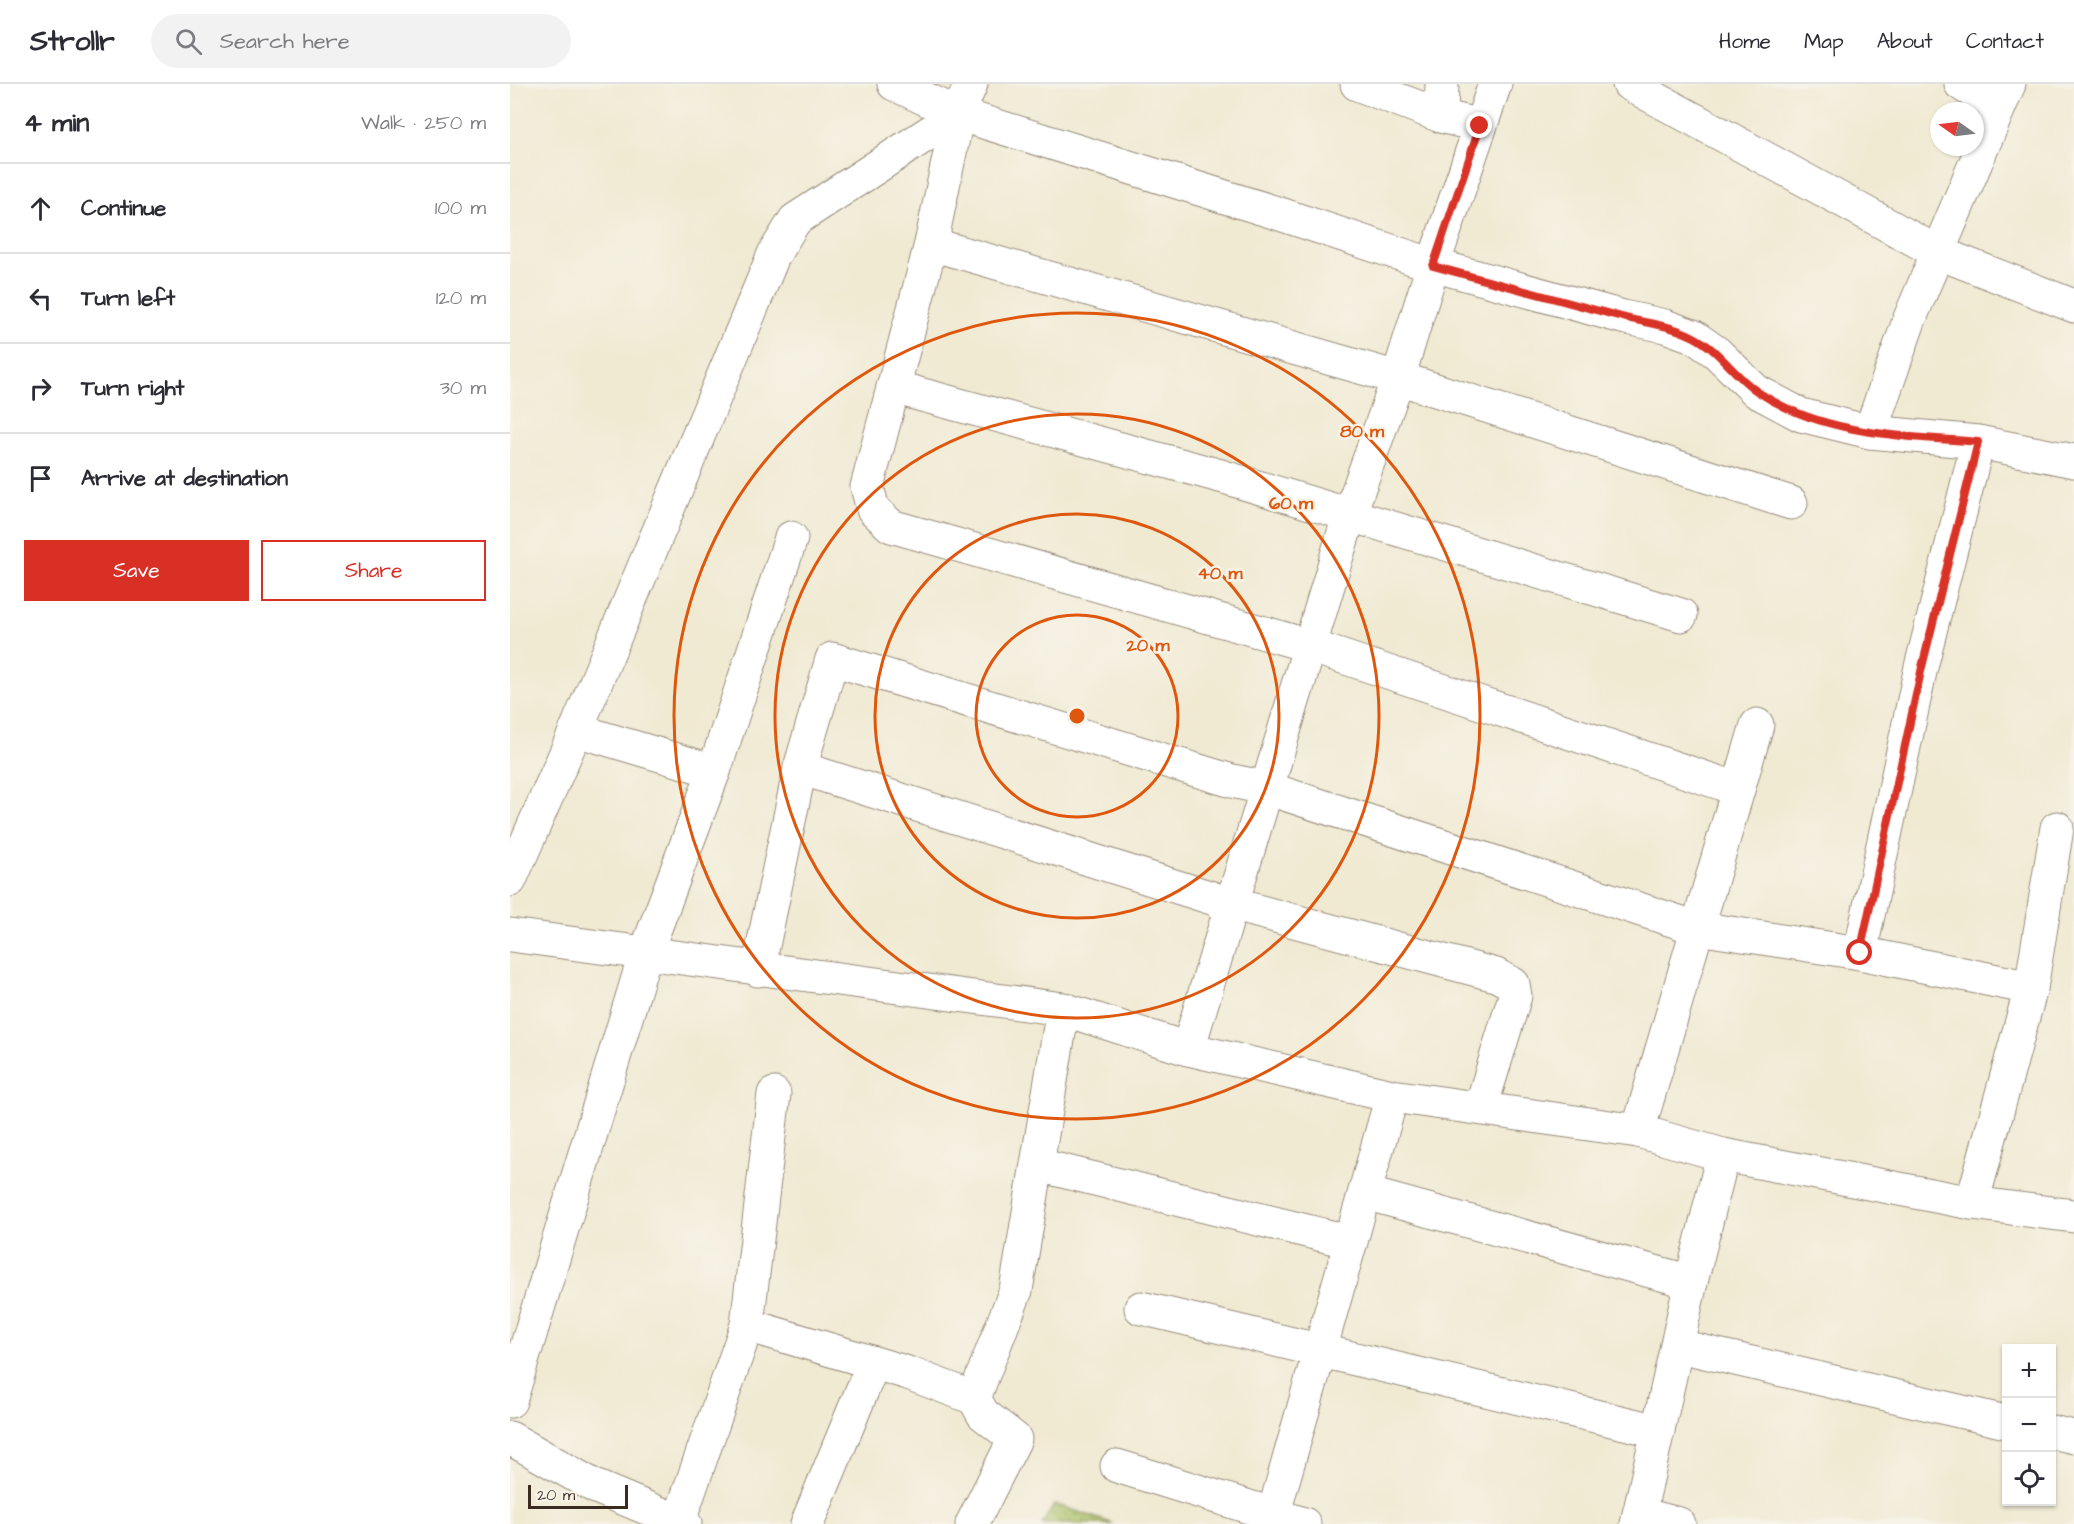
<!DOCTYPE html>
<meta charset="utf-8">
<style>
:root{--surface:#fff;--page:#f2f2f3;--text:#2b2b33;--muted:#7c7c81;--line:#e1e1e2;--accent:#d93025}
body{margin:0;font-family:"Architects Daughter",sans-serif;background:var(--page);color:var(--text)}
.controls{position:absolute;right:18px;bottom:18px;display:grid;overflow:hidden;border-radius:0px;box-shadow:0 2px 4px #0004}
.controls button{width:54px;height:54px;display:grid;place-items:center;padding:0;border:0;border-bottom:2px solid var(--line);background:var(--surface);color:var(--text);font:30px sans-serif}
.compass{position:absolute;left:1420px;top:18px;width:54px;height:54px;border-radius:50%;background:var(--surface);box-shadow:0 2px 4px #0004;rotate:284deg}
.scale{position:absolute;left:18px;bottom:15px;width:100px;box-sizing:border-box;padding-left:6px;border:3px solid #3b2a1e;border-top:0;font-size:16px;line-height:21px;white-space:nowrap;color:#3b2a1e;-webkit-text-stroke:4px #f7f3e8;paint-order:stroke}
.stop{position:absolute;width:18px;height:18px;margin:-14px;border:4px solid #d93025;border-radius:50%;background:#fff}
.stop.end{background:#d93025;border-color:#fff;box-shadow:0 2px 6px #0008}
.list{margin:0;padding:0;list-style:none}
h2{display:flex;justify-content:space-between;align-items:center;height:78px;margin:0;padding:0 24px;font-size:26px}
h2 small{font-size:20px;font-weight:400;color:var(--muted)}
.list li{display:grid;grid-template-columns:39px 1fr auto;gap:18px;align-items:center;box-sizing:border-box;height:90px;padding:0 24px;border-top:2px solid var(--line)}
.list b{display:block;font-size:22px;white-space:nowrap}
.list em{font-size:20px;font-style:normal;color:var(--muted)}
.actions{display:flex;gap:12px;padding:18px 24px}
.actions a{flex:1;padding:14px 0;border:2px solid var(--accent);border-radius:0px;text-align:center;font-size:21px;color:var(--accent)}
.actions .main{background:var(--accent);color:#fff}
.icon{flex:none;width:33px;height:33px;fill:none;stroke:currentColor;stroke-width:2;stroke-linecap:round;stroke-linejoin:round}
.map{position:relative;flex:none;width:1564px;height:1440px;overflow:hidden}
header{display:flex;align-items:center;gap:36px;box-sizing:border-box;height:84px;padding:0 30px;background:var(--surface);border-bottom:2px solid var(--line)}
header strong{font-size:28px}
nav{display:flex;gap:33px;margin-inline-start:auto;font-size:21px}
.search{width:420px;height:54px;background:var(--page);display:flex;align-items:center;gap:15px;box-sizing:border-box;padding:0 21px;border-radius:33px;color:var(--muted);font-size:22px}
main{display:flex}
aside{flex:1;background:var(--surface)}
.map>svg:first-child{display:block}
</style>
<header>
<strong>Strollr</strong>
<div class="search"><svg class="icon" aria-label="search" viewBox="0 0 24 24"><circle cx="10" cy="10" r="6"/><path d="M15 15l6 6"/></svg>Search here</div>
<nav><a>Home</a><a>Map</a><a>About</a><a>Contact</a></nav>
</header>
<main>
<aside>
<h2>4 min<small>Walk · 250 m</small></h2>
<ul class="list">
<li><svg class="icon" aria-label="ahead" viewBox="0 0 24 24"><path d="M12 20V5M6 11l6-6 6 6"/></svg><div><b>Continue</b></div><em>100 m</em></li>
<li><svg class="icon" aria-label="left" viewBox="0 0 24 24"><path d="M17 20v-9H6M10 6l-5 5 5 5"/></svg><div><b>Turn left</b></div><em>120 m</em></li>
<li><svg class="icon" aria-label="right" viewBox="0 0 24 24"><path d="M7 20v-9h11M14 6l5 5-5 5"/></svg><div><b>Turn right</b></div><em>30 m</em></li>
<li><svg class="icon" aria-label="arrive" viewBox="0 0 24 24"><path d="M6 21V4h12l-3 4 3 4H6"/></svg><div><b>Arrive at destination</b></div></li>
</ul>
<div class="actions"><a class="main">Save</a><a>Share</a></div>
</aside>
<div class="map">
<svg width="1564" height="1440" viewBox="0 0 1564 1440">
<defs>
<pattern id="park-dots" width="8" height="8" patternUnits="userSpaceOnUse" patternTransform="scale(1.5)"><rect width="8" height="8" fill="#a9c065"/><path d="M2 2h.1M6 6h.1" fill="none" stroke="#8b9c53" stroke-width="1.8" stroke-linecap="round"/></pattern>
</defs>
<rect width="100%" height="100%" fill="#f7f3e8"/>
<filter id="ink" filterUnits="userSpaceOnUse"><feTurbulence type="fractalNoise" baseFrequency=".0167" numOctaves="2"/><feDisplacementMap in="SourceGraphic" scale="12" xChannelSelector="R" yChannelSelector="G"/><feConvolveMatrix kernelMatrix="1 2 1 2 8 2 1 2 1" color-interpolation-filters="sRGB"/></filter>
<filter id="wash" filterUnits="userSpaceOnUse"><feTurbulence type="fractalNoise" baseFrequency=".008" numOctaves="4" result="noise"/><feDisplacementMap in="SourceGraphic" scale="24" xChannelSelector="R" yChannelSelector="G"/><feGaussianBlur stdDeviation="1.35" result="paint"/><feColorMatrix in="noise" values="0 0 0 0 0 0 0 0 0 0 0 0 0 0 0 0 0 1.4 0 .05"/><feComposite in="paint" operator="in"/></filter>
<g filter="url(#wash)">
<rect width="100%" height="100%" fill="#f0ead3"/>
<path fill="url(#park-dots)" stroke="#727542" stroke-width="1.5" d="M545,1420l59,20h-72z"/>
</g>
<g filter="url(#ink)">
<g fill="none" stroke-linecap="round" stroke-linejoin="round">
<defs>
<g id="minor">
<path d="M384,0l64,30"/>
<path d="M847,0l84,32 39,10"/>
<path d="M1119,0l310,169 135,53"/>
<path d="M1451,0l37,23"/>
<path d="M931,32l1,-32"/>
<path d="M421,160l467,134 393,125"/>
<path d="M383,303l331,90 457,138"/>
<path d="M1360,348l40,-114 99,-234"/>
<path d="M66,646l138,41"/>
<path d="M290,684l431,136 265,71 17,9 2,12 -34,111"/>
<path d="M1228,705l-428,-143 -419,-120 -18,-17 -6,-22 64,-243 27,-130 322,100 153,51 190,52 42,9 28,10 24,17 39,38 45,24 69,17 108,10 96,19"/>
<path d="M0,796l66,-150 198,-476 21,-34 163,-106 13,-30"/>
<path d="M0,851l553,74 125,40 204,47 246,35 85,24 249,48 102,13"/>
<path d="M1350,869l61,-286 57,-225"/>
<path d="M248,886l42,-202 32,-109 400,122 34,7 431,140 163,25 171,35"/>
<path d="M678,965l161,-533 49,-138 35,-113 62,-181"/>
<path d="M1128,1047l119,-406"/>
<path d="M528,1081l313,77"/>
<path d="M855,1109l326,89"/>
<path d="M1462,1119l59,-215 26,-160"/>
<path d="M631,1224l517,123"/>
<path d="M237,1241l161,48 66,25 9,16 32,25 -43,85"/>
<path d="M1169,1262l327,76"/>
<path d="M464,1314l42,-108 47,-281"/>
<path d="M0,1317l135,-446 69,-184 77,-233"/>
<path d="M1542,1348l22,5"/>
<path d="M0,1354l84,48 91,38"/>
<path d="M607,1382l187,58"/>
<path d="M1129,1430l40,10"/>
<path d="M763,1432l119,-420"/>
<path d="M169,1437l68,-196 27,-231"/>
<path d="M297,1440l66,-160"/>
<path d="M1127,1440l54,-242 32,-127"/>
</g>
</defs>
<use href="#minor" stroke="#968a78" stroke-width="35"/>
<use href="#minor" stroke="#fff" stroke-width="33"/>
</g>
</g>
<g fill="none" stroke-linecap="round" stroke-linejoin="round" filter="url(#ink)">
<path stroke="#d93025" stroke-width="8" d="M970,42l-47,140c61,16 123,33 185,50 25,7 50,8 74,20 27,13 42,40 66,56 64,43 145,44 220,50l-56,225 -62,286"/>
</g>
<g fill="none" stroke="#df570d" stroke-width="3">
<circle cx="567" cy="632" r="101"/>
<circle cx="567" cy="632" r="202"/>
<circle cx="567" cy="632" r="302"/>
<circle cx="567" cy="632" r="403"/>
</g>
<circle cx="567" cy="632" r="9" fill="#df570d" stroke="#f7f3e8" stroke-width="3"/>
<g font-size="18" text-anchor="middle" font-weight="bold" fill="#df570d" stroke="#f7f3e8" stroke-width="5" stroke-linejoin="round" paint-order="stroke">
<text x="852" y="353">80 m</text>
<text x="781" y="425">60 m</text>
<text x="710" y="495">40 m</text>
<text x="638" y="567">20 m</text>
</g>
</svg>
<div class="controls">
<button>+</button>
<button>−</button>
<button><svg class="icon" aria-label="locate" viewBox="0 0 24 24"><circle cx="12" cy="12" r="6"/><path d="M12 2v4M12 18v4M2 12h4M18 12h4"/></svg></button>
</div>
<svg class="compass" viewBox="-18 -18 36 36"><path d="M0-13l5 13h-10z" fill="#e53935"/><path d="M0 13l5-13h-10z" fill="#7c7c81"/></svg>
<div class="scale">20 m</div>
<div class="stop" style="left:1350px;top:869px"></div>
<div class="stop end" style="left:970px;top:42px"></div>
</div>
</main>
